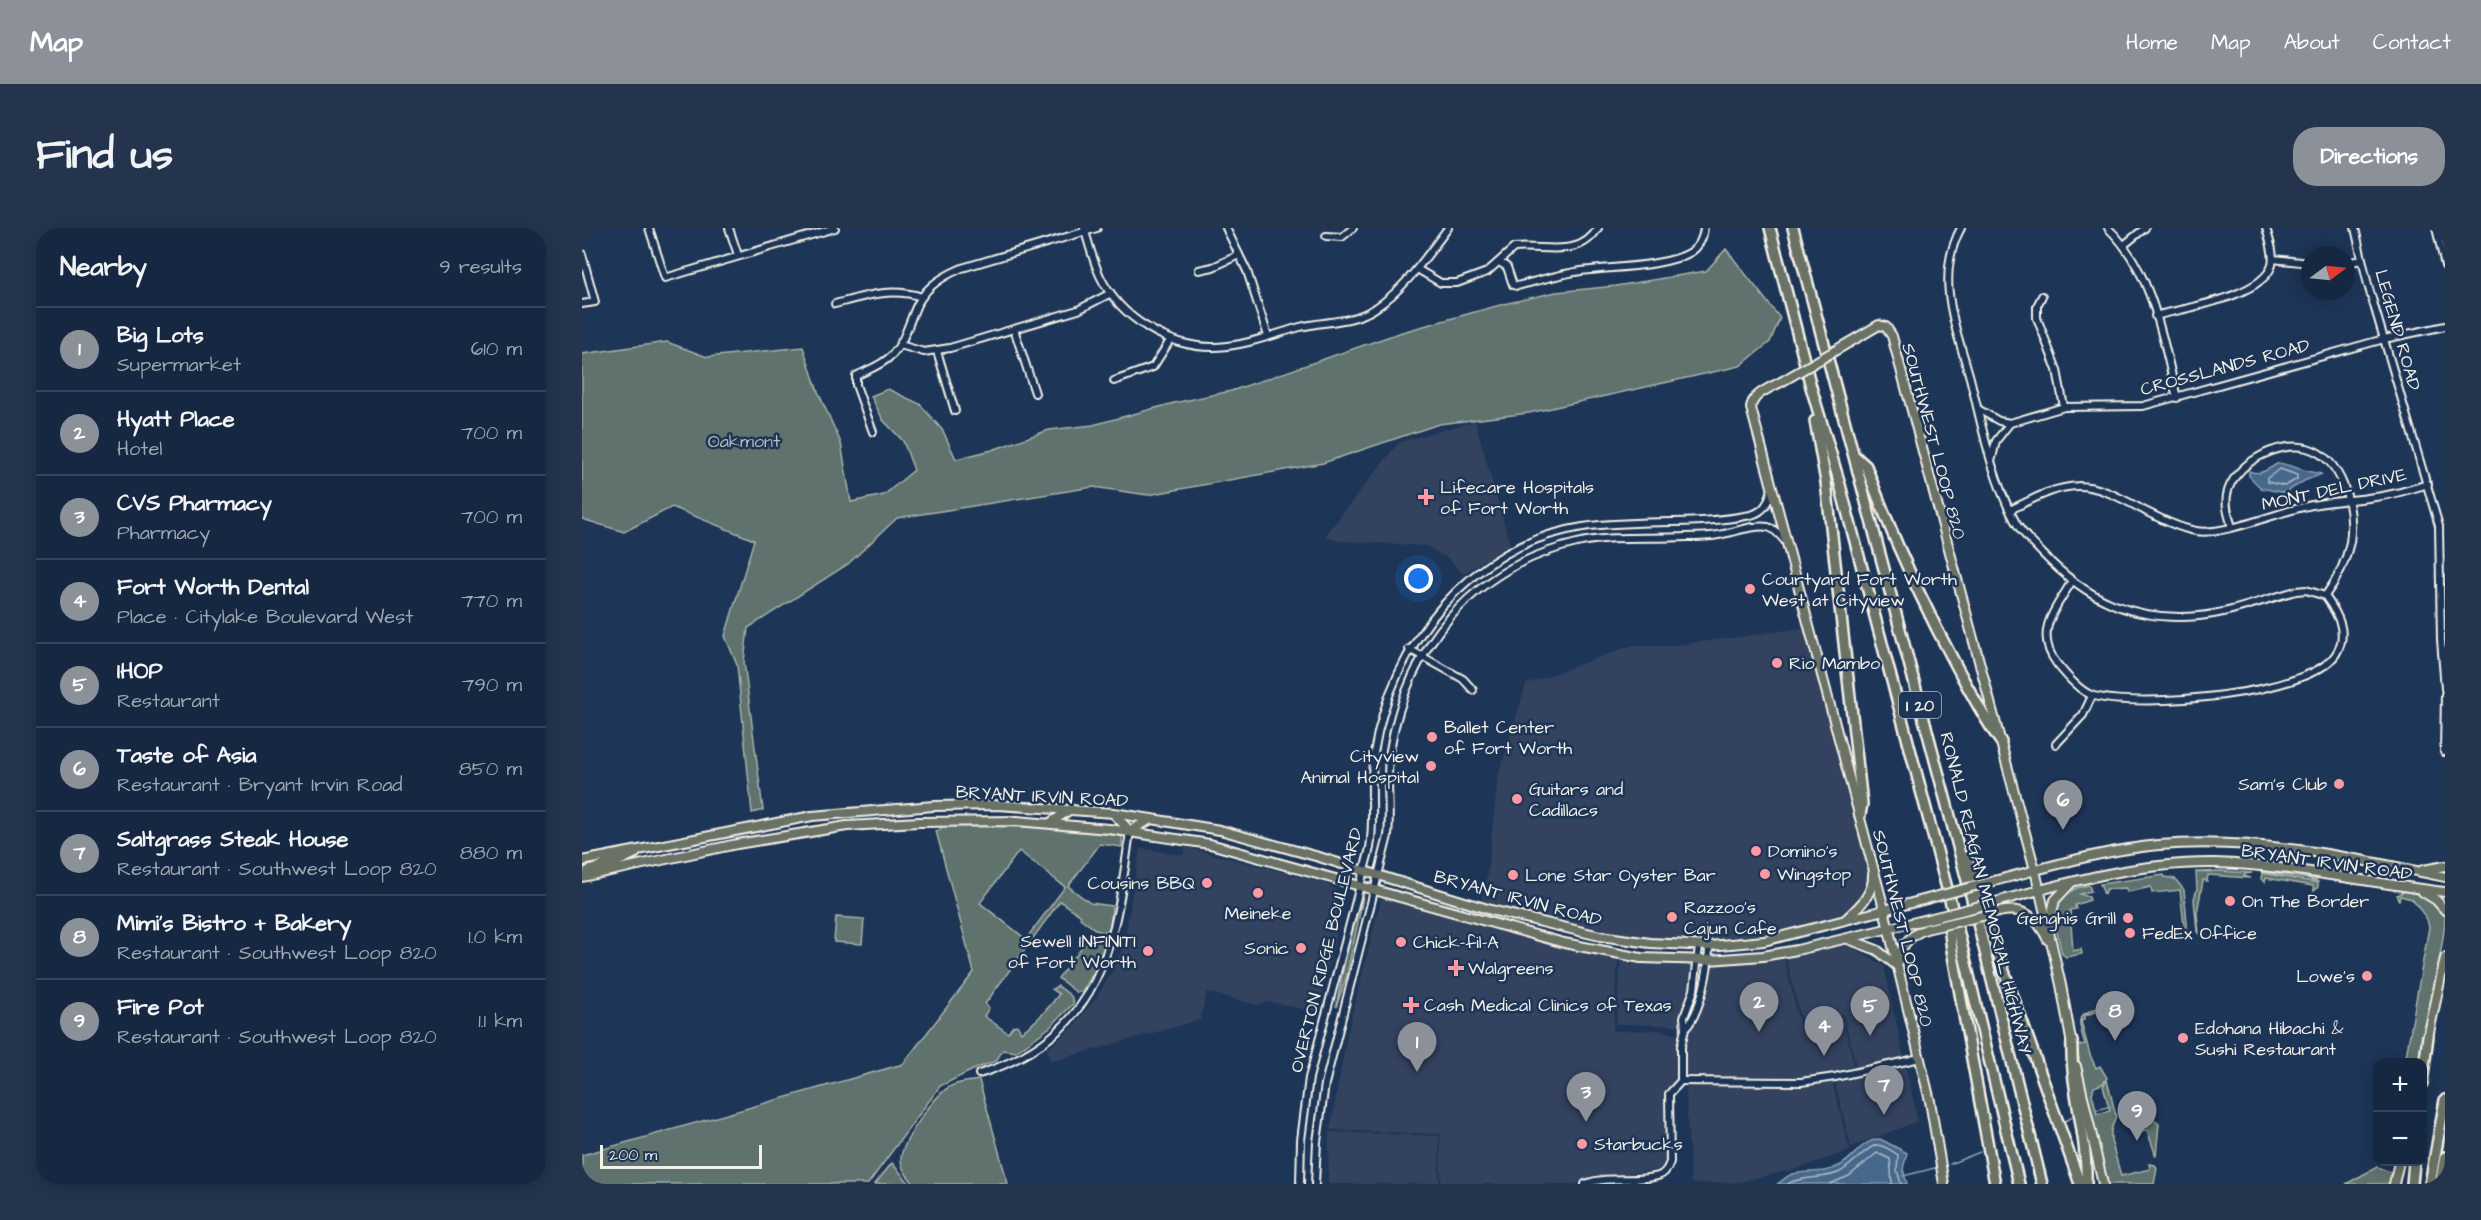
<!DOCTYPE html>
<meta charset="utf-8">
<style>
:root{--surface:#162841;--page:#23344c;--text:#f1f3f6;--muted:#9ea6b1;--line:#35445a;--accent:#8c9099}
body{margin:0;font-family:"Architects Daughter",sans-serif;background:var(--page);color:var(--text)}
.controls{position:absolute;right:18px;bottom:18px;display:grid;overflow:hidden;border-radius:12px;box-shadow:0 3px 15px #0003}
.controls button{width:54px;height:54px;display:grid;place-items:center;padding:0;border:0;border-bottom:2px solid var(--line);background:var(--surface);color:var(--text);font:30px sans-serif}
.compass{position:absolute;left:1719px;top:18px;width:54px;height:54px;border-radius:50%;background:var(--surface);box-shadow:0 3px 15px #0003;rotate:74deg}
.scale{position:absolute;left:18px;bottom:15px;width:162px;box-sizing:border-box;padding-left:6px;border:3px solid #f4f1e8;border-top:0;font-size:16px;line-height:21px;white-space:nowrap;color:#f4f1e8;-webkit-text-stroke:4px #1d3557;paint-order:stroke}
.you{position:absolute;left:837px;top:351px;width:21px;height:21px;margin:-15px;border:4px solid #fff;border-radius:50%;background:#1a73e8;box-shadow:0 0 0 9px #1a73e833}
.badge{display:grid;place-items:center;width:39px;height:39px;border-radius:50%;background:var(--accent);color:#fff;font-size:20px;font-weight:700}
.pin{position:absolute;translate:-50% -50px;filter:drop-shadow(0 2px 3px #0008)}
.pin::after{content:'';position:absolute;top:32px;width:21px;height:18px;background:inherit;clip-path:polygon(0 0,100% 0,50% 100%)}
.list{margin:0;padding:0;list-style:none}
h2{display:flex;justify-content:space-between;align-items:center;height:78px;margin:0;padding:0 24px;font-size:26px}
h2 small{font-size:20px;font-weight:400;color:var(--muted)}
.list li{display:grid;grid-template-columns:39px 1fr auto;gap:18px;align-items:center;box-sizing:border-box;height:84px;padding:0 24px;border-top:2px solid var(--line)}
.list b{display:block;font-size:22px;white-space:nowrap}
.list p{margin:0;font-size:20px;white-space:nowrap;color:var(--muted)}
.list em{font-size:20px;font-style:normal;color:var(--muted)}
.map{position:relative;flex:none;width:1863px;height:956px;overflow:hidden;border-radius:24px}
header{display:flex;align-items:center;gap:36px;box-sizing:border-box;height:84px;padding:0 30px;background:var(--accent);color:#fff}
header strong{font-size:28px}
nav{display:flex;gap:33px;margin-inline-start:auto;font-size:21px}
.intro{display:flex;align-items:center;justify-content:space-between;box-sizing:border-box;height:144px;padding:0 36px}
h1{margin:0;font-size:42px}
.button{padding:15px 27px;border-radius:24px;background:var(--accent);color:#fff;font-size:21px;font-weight:700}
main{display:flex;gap:36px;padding:0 36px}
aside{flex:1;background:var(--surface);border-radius:24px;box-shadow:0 3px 15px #0003}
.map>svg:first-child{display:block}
</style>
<header>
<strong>Map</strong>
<nav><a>Home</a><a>Map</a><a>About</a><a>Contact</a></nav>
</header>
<div class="intro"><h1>Find us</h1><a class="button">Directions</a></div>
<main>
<aside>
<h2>Nearby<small>9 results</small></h2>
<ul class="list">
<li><span class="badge">1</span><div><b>Big Lots</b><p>Supermarket</p></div><em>610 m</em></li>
<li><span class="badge">2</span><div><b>Hyatt Place</b><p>Hotel</p></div><em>700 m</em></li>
<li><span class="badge">3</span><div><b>CVS Pharmacy</b><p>Pharmacy</p></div><em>700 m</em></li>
<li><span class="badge">4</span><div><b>Fort Worth Dental</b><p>Place · Citylake Boulevard West</p></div><em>770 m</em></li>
<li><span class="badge">5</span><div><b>IHOP</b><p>Restaurant</p></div><em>790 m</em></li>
<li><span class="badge">6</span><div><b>Taste of Asia</b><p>Restaurant · Bryant Irvin Road</p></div><em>850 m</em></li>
<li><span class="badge">7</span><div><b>Saltgrass Steak House</b><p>Restaurant · Southwest Loop 820</p></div><em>880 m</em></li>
<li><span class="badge">8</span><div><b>Mimi’s Bistro + Bakery</b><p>Restaurant · Southwest Loop 820</p></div><em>1.0 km</em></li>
<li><span class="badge">9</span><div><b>Fire Pot</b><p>Restaurant · Southwest Loop 820</p></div><em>1.1 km</em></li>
</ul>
</aside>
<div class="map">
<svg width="1863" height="956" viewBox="0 0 1863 956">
<rect width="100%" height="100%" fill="#1d3557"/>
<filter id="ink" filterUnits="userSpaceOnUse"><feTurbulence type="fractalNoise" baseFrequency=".0167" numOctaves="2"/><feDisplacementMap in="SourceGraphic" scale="12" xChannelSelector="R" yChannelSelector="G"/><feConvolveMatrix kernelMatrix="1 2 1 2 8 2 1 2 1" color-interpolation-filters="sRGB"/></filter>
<g filter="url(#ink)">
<g fill="#33425e">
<path d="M893,193l35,123 -47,30 -14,-15 -23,-13 -86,-5 -16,-4 75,-95z"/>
<path d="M1226,399l64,234v24l-28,35 -111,25 -121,-7 -132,-31 7,-31 11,-99 28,-93 104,-38h41z"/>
<path d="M604,619l139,36 16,10 3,12 -27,107 -47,-10 -13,3 -50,-13 -7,28 -150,42 -3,-12 28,-25 20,-26 18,-29 11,-27 16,-95 43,7z"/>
<path d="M800,667l127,38 109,25 -5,73 47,-1 17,5 -1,45 -11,9 2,71 -4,9 -82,11 -4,4h-136l-1,-50 -110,-4 17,-95z"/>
<path d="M1264,715l38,23 33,152 -1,4 -65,25 -18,-73 23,-8 -13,-52 -41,10 -16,-68z"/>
<path d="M1202,728l16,71 42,-11 12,50 -24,7 20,78 -54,18 -56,13 -49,2 -6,-106 1,-35 5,-17 -75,-2 5,-66 98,6z"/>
<path d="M747,904l110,4v48h-111z"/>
</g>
<g fill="#5e726d" stroke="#a9b2aa" stroke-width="1.5" fill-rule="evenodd">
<path d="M1144,21l54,69 -10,24 -30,24 -211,47 -90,11 -116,39 -175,32 -55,-8 -196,31 -49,46 -100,64 -4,34 19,148 -11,3 -15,-148 -12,-29 29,-96 -82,-33 -48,25 -42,-13v-165l85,-12 40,15 96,-10 15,45 23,51 10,59 33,-7 30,-25 -11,-29 -20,-21 -12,-24 17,-7 32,15 23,27 13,28 36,-9 57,-20 44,-5 81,-22 57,-12 171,-59 102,-28 52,-12 60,-6 90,-15z"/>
<path d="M400,597l85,4 55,7v11l-22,-3 -32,42 22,17 22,3 -2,23 -7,3 -7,-2 -16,-12 1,-2 -21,-15 -75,103 4,4 -5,8 24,17 5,-7 4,-1 4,7c16,-10 27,-23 38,-38l-7,-5 6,-3 13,10 3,7 -24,24 -34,25 -13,-2 -7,11 -19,7 -37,18 -72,98h-286v-29l321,-91 71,-92 -38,-141 4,-1 1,-4zM437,623l46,36 -39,52 -46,-36z"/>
<path d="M1685,641l48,10 3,3v5l-4,4 -1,-5 -47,-8 -1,4 -4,-3 1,-6 56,10 -7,-2 4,-1 -53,-8z"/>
<path d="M1639,643l31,2 -7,1 -1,2 6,2 -42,-3 -1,6 -4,-1 -6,33 2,20h5v2h-4l-3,-3 -3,-33 3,-10 -1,-17z"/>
<path d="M1582,647l1,2 10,2 9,11 4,43 -3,1 -5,-44 -28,3 -1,-6 -24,5 -1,-4 -19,1 -3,5 -4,-10z"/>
<path d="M1507,657l2,6 -11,3 9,3 1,3 -15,5 1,4 -6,1 3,41 8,-2 1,5 -16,3 -4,-3c-8,-33 -16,-62 27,-69z"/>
<path d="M1822,663c14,3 36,7 41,25 0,26 -20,116 -27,146h-13l24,-135 -2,-8 -15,-20 -12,-3 -1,4 -2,-2v-3z"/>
<path d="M782,665l-17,82 -11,32 12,-63z"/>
<path d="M254,689l28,2 -2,25 -28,-2z"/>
<path d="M515,710l6,4 2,5 -11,25 -12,20h-6l-18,-14 30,-39 5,4z"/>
<path d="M1538,775v7l-2,-4 -33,9v4l-4,2 9,34 6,13 4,-2 7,12 -5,6 -8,3 -2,7 5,20 13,-3 -7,-25 4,-6 9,36 -5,14v10l10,36 29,-7 -1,-5 6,1 2,3 -3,16h-47l-27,-119 -3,-19 8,-2c-2,-7 -6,-17 -5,-24 2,-11 31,-15 40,-17z"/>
<path d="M397,852l29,104h-94c-6,-8 -13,-14 -13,-25 0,-16 35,-66 50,-73 8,-4 19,-5 28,-6z"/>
<path d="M1555,889l14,1 8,6 -3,32 -9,-26 -5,1 -1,-3 -4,1z"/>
<path d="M310,935l18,21h-35z"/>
<path d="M1795,939l13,5 2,5 -1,7h-45z"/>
</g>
<g fill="#47688d" stroke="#8c9fb1" stroke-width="1.5">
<path d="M1697,235c15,3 27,9 43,11l-18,7 -19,12 -24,-5 -12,-12v-5c13,5 18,-2 30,-8z"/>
<path d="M1298,911l27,14 -4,16 4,15h-130c6,-3 10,-9 16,-10 17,-4 30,1 48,-9 14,-8 21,-25 39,-26z"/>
</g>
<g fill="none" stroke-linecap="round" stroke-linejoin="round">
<g stroke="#afbac4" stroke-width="1.5">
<path d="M1698,241l17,6v4l-12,7 -18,-4v-4z"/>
<path d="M1206,956c8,-7 36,-5 50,-11 12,-5 29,-27 39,-28 7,0 15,6 21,10l-1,15 4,14"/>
<path d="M1248,956l19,-8 28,-23 13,6 2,25"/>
</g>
<g stroke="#8c9fb1" stroke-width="1.5">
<path d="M1514,882l15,-4"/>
<path d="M1481,894l10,-5"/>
<path d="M1368,936l30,-12"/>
<path d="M1321,948l32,-8"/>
</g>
<defs>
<g id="minor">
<path d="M67,0l16,50 170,-50"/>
<path d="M147,0l9,27"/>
<path d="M502,0c5,16 9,33 16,48 20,42 69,72 115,71 29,-1 57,-12 85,-20 24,-6 52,-4 74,-18 31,-20 52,-52 74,-81"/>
<path d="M644,0l21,43 21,65"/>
<path d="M1379,0c-27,50 -5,99 9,150 12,47 21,99 45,143 6,12 17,21 26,31 45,47 92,70 158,64 33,-3 66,-17 97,-25l10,-1 19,6"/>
<path d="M1526,0c45,43 55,112 69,170"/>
<path d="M1773,0l13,57 71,241 2,114 4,49"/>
<path d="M1854,0l9,38"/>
<path d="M744,8l16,1 11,-9"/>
<path d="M1542,17l21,-17"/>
<path d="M0,26l13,48 -13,2"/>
<path d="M1691,31l37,4"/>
<path d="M917,34l8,5 6,18 4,1c24,-6 49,-14 73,-16 27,-3 78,-4 101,-18 9,-6 12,-14 13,-24"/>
<path d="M1764,35l16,-3"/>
<path d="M835,41l24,14h16l30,-11 27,-24c28,-4 65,12 84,-20"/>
<path d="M617,42l14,-3 26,-12"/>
<path d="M1460,68l-5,10v12l20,52 7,37"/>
<path d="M253,76c30,-8 56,-17 87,-7"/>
<path d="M1573,88c29,-8 107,-19 117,-51 3,-11 -3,-26 -6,-37"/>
<path d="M432,101l21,64"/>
<path d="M318,117l24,7 26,-4 128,-38 33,-17"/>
<path d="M355,123l18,60"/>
<path d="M532,153l39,-14 18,-28"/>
<path d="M1396,181l21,12 11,2 54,-16 79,-1 241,-67 61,-13"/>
<path d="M291,204l-17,-47v-9c13,-7 25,-10 36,-21 11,-12 15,-26 21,-41 9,-25 26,-36 49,-46l135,-40"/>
<path d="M1410,230l4,-17 14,-18"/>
<path d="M1428,282c62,-31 74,-33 135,1 16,8 34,17 51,20 26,5 80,-18 107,-24 23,-6 48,-6 72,-10 18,-2 36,-8 53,-13"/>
<path d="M1650,299c-3,-10 -7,-21 -5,-32 5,-30 51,-55 80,-47 36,10 48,61 43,94 -4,20 -13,38 -25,54"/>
<path d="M1490,353c-8,14 -20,29 -24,44 -4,15 0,27 9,39 9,11 23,28 37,32 46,12 215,0 242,-42 13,-21 2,-40 -11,-58"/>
<path d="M827,421l54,30 10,11"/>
<path d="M1474,516l27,-29 9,-19"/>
<path d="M1862,524l1,-58"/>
<path d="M1103,801c16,-16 24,-60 24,-83"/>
<path d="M397,846c124,-39 136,-130 151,-243"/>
<path d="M1099,853l120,1 34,-5 85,-19"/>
<path d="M718,956l1,-44 8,-62 61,-230c5,-32 -1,-64 4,-95 17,-108 96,-209 209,-226 55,-8 112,-1 168,-12 14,-4 17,-12 21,-26"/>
<path d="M733,956l2,-42 8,-58 63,-248c3,-29 -3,-58 2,-86 18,-104 82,-183 187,-207 35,-8 73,-4 109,-6 11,0 22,0 32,-2 15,-2 35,-11 50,-8 7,2 12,8 17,14"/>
<path d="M1003,956c24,-9 50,-1 73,-8 7,-2 10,-8 12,-14l-1,-68 12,-13v-35l4,-17 -1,-12 10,-27 5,-44"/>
</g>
<g id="major">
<path d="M1268,114l29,-17 7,2 6,9 143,534 26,115 11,60"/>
<path d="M1199,154c-11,6 -29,12 -30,26l131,493 48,200 14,83"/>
<path d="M532,586l16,17 21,-12"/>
<path d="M468,595l21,-14"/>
<path d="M0,633l230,-45 122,-10 64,-1 116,8 106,17 99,27 172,53 109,26 50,7 59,3 55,-5 159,-41"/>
<path d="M1841,642l22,-4"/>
<path d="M6,643l14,-5 10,-7"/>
<path d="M24,643l7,-7 23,-11"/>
<path d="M0,649l155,-33 110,-18 72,-4 98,-1 92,8 101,15 354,99 77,15 68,2 54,-4 34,-6 123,-29"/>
<path d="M1412,653c55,-14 109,-31 165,-36 97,-8 192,12 286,32"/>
<path d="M1841,664l13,8 9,10"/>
<path d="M1414,674c71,-20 144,-40 219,-39 77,2 153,20 230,29"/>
<path d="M1417,684c26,-6 38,6 49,28"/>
<path d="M1264,691c13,-12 28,-25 27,-45"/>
<path d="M1467,698l6,-26 16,-17"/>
<path d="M1266,711l29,11 20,16"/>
<path d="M1316,734c2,-17 12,-27 28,-33"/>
<path d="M1845,814l18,-84"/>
<path d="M1494,838l27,118"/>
<path d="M1812,956l5,-22"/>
</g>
<g id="highway">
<path d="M1188,0l41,159 28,94 119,449 61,254"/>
<path d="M1211,0l179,671 70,285"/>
<path d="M1233,193l11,61 36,322 -2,11"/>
<path d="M1274,229l10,9c26,71 57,139 93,205 13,24 26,49 42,71"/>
<path d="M1385,629l27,86 86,241"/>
<path d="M1366,690l4,32 43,234"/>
<path d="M1490,813c-2,48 16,94 14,143"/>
<path d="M1840,855l6,-47"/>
<path d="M1830,956l2,-22"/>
<path d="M1848,956l15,-84"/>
<path d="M1858,956l5,-27"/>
</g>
</defs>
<use href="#minor" stroke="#f4f1e8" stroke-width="10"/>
<use href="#major" stroke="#f4f1e8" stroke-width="12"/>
<use href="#highway" stroke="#f4f1e8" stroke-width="14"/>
<use href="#minor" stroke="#1d3557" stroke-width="6"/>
<use href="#major" stroke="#6b7165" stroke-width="8"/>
<use href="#highway" stroke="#6b7165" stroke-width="9"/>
<defs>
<g id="major-bridge">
<path d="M1199,154l69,-40"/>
<path d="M1341,672l71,-19"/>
<path d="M1338,693l76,-19"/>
<path d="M1344,701l73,-17"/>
</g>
</defs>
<use href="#major-bridge" stroke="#f4f1e8" stroke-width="12" stroke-linecap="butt"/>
<use href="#major-bridge" stroke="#6b7165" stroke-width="8"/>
</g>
</g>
<g fill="#ff9aa2" stroke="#1d3557" stroke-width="2">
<path d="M841 260h6v6h6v6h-6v6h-6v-6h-6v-6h6z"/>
<circle cx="1168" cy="361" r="6"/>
<circle cx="1195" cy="435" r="6"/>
<circle cx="850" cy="509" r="6"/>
<circle cx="849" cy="538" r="6"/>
<circle cx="1757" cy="556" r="6"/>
<circle cx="935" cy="571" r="6"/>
<circle cx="1174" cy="623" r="6"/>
<circle cx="1183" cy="646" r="6"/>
<circle cx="931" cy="647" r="6"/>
<circle cx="625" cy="655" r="6"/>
<circle cx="676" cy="665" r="6"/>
<circle cx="1648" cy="673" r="6"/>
<circle cx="1090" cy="689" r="6"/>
<circle cx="1546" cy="690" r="6"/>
<circle cx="1548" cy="705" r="6"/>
<circle cx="819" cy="714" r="6"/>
<circle cx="719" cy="720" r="6"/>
<circle cx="566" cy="723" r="6"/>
<path d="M871 731h6v6h6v6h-6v6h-6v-6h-6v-6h6z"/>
<circle cx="1785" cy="748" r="6"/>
<path d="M826 768h6v6h6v6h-6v6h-6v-6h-6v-6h6z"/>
<circle cx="1601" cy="810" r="6"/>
<circle cx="1000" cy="916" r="6"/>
</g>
<g text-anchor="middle" stroke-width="5" stroke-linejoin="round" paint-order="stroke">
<rect fill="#1d3557" stroke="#b4b9bc" stroke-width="1.5" x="1317" y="464" width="42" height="26" rx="4.5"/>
<g font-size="16" font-weight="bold" fill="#f4f1e8">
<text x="1338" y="483">I 20</text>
</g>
<g font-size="18" fill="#f4f1e8" stroke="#1d3557">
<text transform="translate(1816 102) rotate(74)" y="6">LEGEND ROAD</text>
<text transform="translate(1643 139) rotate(-15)" y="6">CROSSLANDS ROAD</text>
<text transform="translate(1352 213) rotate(75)" y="6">SOUTHWEST LOOP 820</text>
<text transform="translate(1752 261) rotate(-12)" y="6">MONT DEL DRIVE</text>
<text transform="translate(460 568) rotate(3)" y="6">BRYANT IRVIN ROAD</text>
<text transform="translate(1745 634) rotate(8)" y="6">BRYANT IRVIN ROAD</text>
<text transform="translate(1404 665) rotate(76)" y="6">RONALD REAGAN MEMORIAL HIGHWAY</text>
<text transform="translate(936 670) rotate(15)" y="6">BRYANT IRVIN ROAD</text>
<text transform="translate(1321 700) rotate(76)" y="6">SOUTHWEST LOOP 820</text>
<text transform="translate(744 722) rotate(-76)" y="6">OVERTON RIDGE BOULEVARD</text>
</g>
<g font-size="18" fill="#b8beb7" stroke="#1d3557">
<text x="162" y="219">Oakmont</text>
</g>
<g font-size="18" fill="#f4f1e8" stroke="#1d3557" text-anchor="start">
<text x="858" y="265">Lifecare Hospitals<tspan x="858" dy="21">of Fort Worth</tspan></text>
<text x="1180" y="357">Courtyard Fort Worth<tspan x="1180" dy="21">West at Cityview</tspan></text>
<text x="1207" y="441">Rio Mambo</text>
<text x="862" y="505">Ballet Center<tspan x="862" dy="21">of Fort Worth</tspan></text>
<text x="837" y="534" text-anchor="end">Cityview<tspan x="837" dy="21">Animal Hospital</tspan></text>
<text x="1745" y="562" text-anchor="end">Sam's Club</text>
<text x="947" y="567">Guitars and<tspan x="947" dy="21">Cadillacs</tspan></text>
<text x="1186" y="629">Domino's</text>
<text x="1195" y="652">Wingstop</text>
<text x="943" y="653">Lone Star Oyster Bar</text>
<text x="613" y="661" text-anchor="end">Cousins BBQ</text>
<text x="1660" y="679">On The Border</text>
<text x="1102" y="685">Razzoo’s<tspan x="1102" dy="21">Cajun Cafe</tspan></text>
<text x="676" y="691" text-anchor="middle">Meineke</text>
<text x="1534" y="696" text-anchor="end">Genghis Grill</text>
<text x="1560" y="711">FedEx Office</text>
<text x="554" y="719" text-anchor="end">Sewell INFINITI<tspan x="554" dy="21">of Fort Worth</tspan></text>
<text x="831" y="720">Chick-fil-A</text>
<text x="707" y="726" text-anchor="end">Sonic</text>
<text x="886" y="746">Walgreens</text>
<text x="1773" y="754" text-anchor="end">Lowe's</text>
<text x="842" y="783">Cash Medical Clinics of Texas</text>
<text x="1613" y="806">Edohana Hibachi &amp;<tspan x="1613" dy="21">Sushi Restaurant</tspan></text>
<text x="1012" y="922">Starbucks</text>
</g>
</g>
</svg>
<div class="controls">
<button>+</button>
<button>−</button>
</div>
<svg class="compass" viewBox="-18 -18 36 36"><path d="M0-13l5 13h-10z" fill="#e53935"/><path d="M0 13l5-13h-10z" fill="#9ea6b1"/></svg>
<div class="scale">200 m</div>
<div class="you"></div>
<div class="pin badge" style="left:835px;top:844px">1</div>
<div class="pin badge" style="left:1177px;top:804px">2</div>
<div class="pin badge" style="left:1004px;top:894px">3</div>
<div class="pin badge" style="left:1242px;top:828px">4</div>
<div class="pin badge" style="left:1288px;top:808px">5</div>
<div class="pin badge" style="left:1481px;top:602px">6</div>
<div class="pin badge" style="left:1302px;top:887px">7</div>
<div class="pin badge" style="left:1533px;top:813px">8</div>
<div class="pin badge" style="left:1555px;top:913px">9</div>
</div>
</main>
